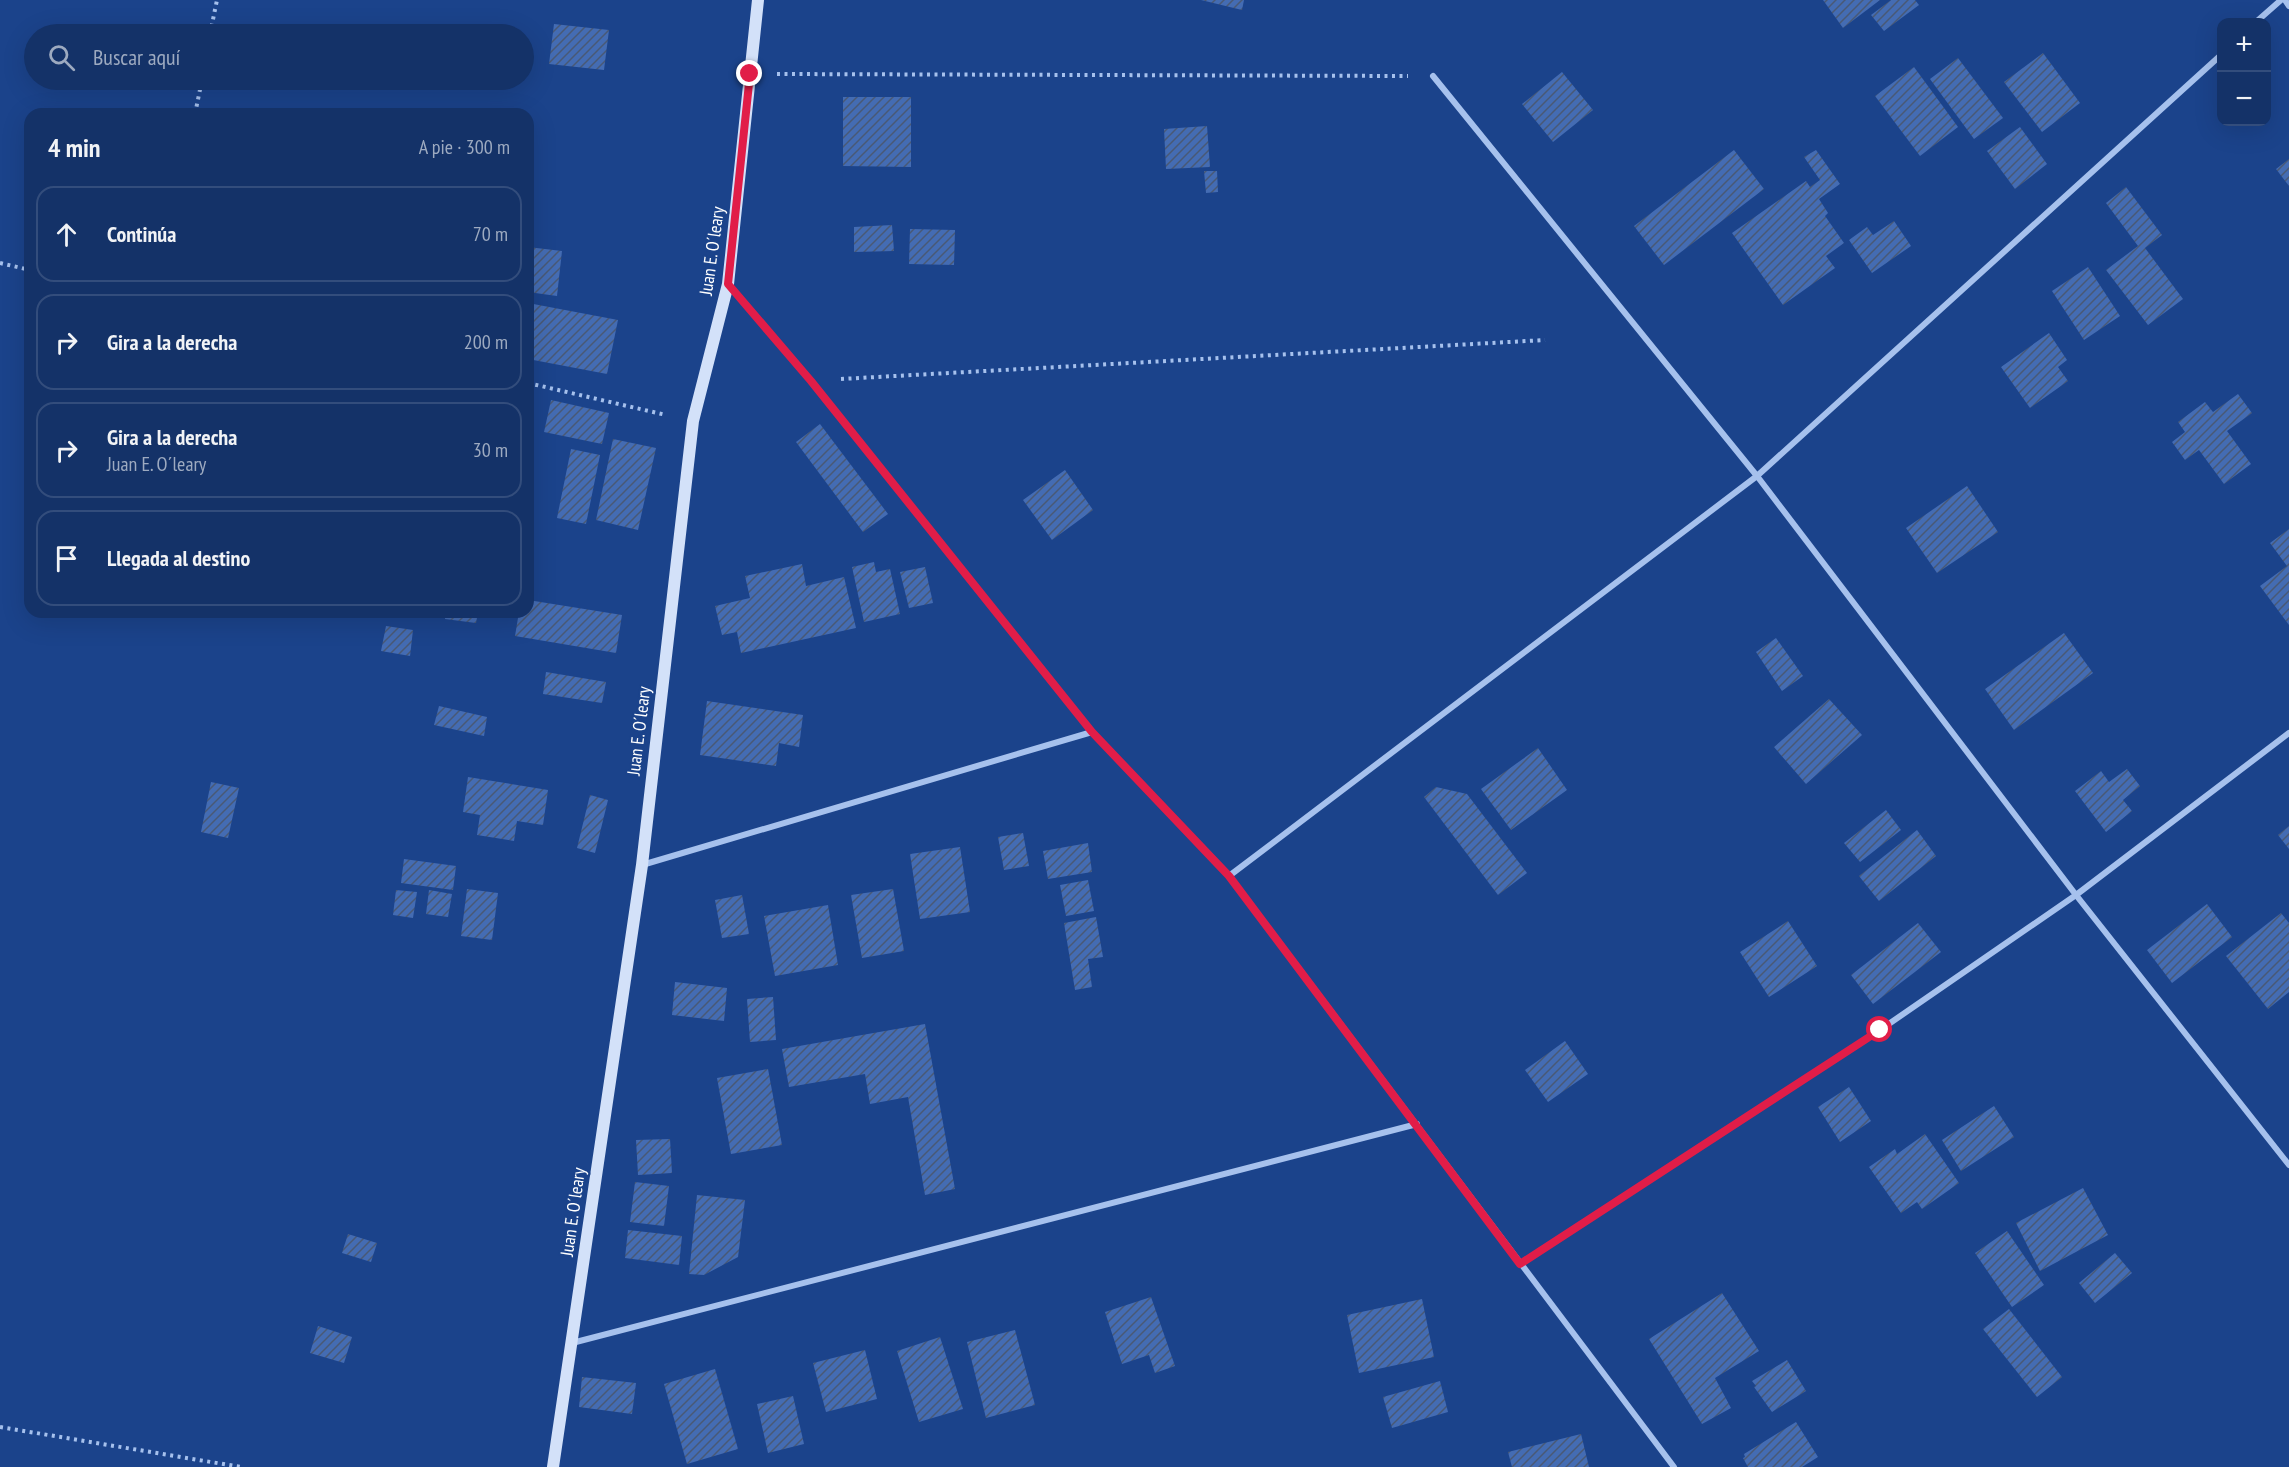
<!DOCTYPE html>
<html lang="es">
<meta charset="utf-8">
<style>
:root{--surface:#143268;--page:#213e71;--text:#f1f3f6;--muted:#9daac0;--line:#334d7c}
body{margin:0;font-family:"PT Sans Narrow",sans-serif;background:var(--page);color:var(--text)}
.controls{position:absolute;right:18px;top:18px;display:grid;overflow:hidden;border-radius:12px;box-shadow:0 6px 24px #0002}
.controls button{width:54px;height:54px;display:grid;place-items:center;padding:0;border:0;border-bottom:2px solid var(--line);background:var(--surface);color:var(--text);font:30px sans-serif}
.stop{position:absolute;width:18px;height:18px;margin:-14px;border:4px solid #e11d48;border-radius:50%;background:#fff}
.stop.end{background:#e11d48;border-color:#fff;box-shadow:0 2px 6px #0008}
.list{margin:0;padding:0;list-style:none}
h2{display:flex;justify-content:space-between;align-items:center;height:78px;margin:0;padding:0 24px;font-size:26px}
h2 small{font-size:20px;font-weight:400;color:var(--muted)}
.list li{display:grid;grid-template-columns:39px 1fr auto;gap:18px;align-items:center;box-sizing:border-box;height:96px;margin:0 12px 12px;padding:0 12px;border:2px solid var(--line);border-radius:18px}
.list b{display:block;font-size:22px;white-space:nowrap}
.list p{margin:0;font-size:20px;white-space:nowrap;color:var(--muted)}
.list em{font-size:20px;font-style:normal;color:var(--muted)}
.icon{flex:none;width:33px;height:33px;fill:none;stroke:currentColor;stroke-width:2;stroke-linecap:round;stroke-linejoin:round}
.map{position:relative;flex:none;width:2289px;height:1467px;overflow:hidden}
.search{position:absolute;background:var(--surface);box-shadow:0 6px 24px #0002;left:24px;top:24px;width:510px;height:66px;display:flex;align-items:center;gap:15px;box-sizing:border-box;padding:0 21px;border-radius:33px;color:var(--muted);font-size:22px}
.panel{position:absolute;background:var(--surface);box-shadow:0 6px 24px #0002;left:24px;top:108px;width:510px;height:510px;border-radius:18px}
.map>svg:first-child{display:block}
</style>
<div class="map">
<svg width="2289" height="1467" viewBox="0 0 2289 1467">
<defs>
<pattern id="building-hatch" width="6" height="6" patternUnits="userSpaceOnUse" patternTransform="scale(1.5)"><rect width="6" height="6" fill="#446cb3"/><path d="M-1 1l2-2M0 6l6-6M5 7l2-2" fill="none" stroke="#495975"/></pattern>
</defs>
<rect width="100%" height="100%" fill="#1b438b"/>
<g fill="url(#building-hatch)">
<path d="M1201,0h43l-2,10z"/>
<path d="M1823,0h57l-37,28z"/>
<path d="M1891,0h24l4,5 -35,26 -13,-16z"/>
<path d="M554,24l55,6 -5,40 -55,-6z"/>
<path d="M2043,53l37,50 -38,29 -38,-50z"/>
<path d="M1958,58l45,60 -29,21 -44,-60z"/>
<path d="M1914,67l44,60 -38,29 -45,-60z"/>
<path d="M1562,72l31,38 -40,32 -31,-38z"/>
<path d="M843,97h68v70l-68,-1z"/>
<path d="M1207,126l3,41 -44,2 -2,-40z"/>
<path d="M2020,127l27,37 -32,25 -28,-38z"/>
<path d="M1734,150l30,39 -100,76 -30,-39z"/>
<path d="M1816,150l24,34 -21,15 9,14 -3,3 19,27 -18,13 9,12 -52,37 -51,-72 74,-52 4,6 10,-7 -16,-23z"/>
<path d="M2289,159v27l-13,-17z"/>
<path d="M1204,171h13l1,21 -12,1z"/>
<path d="M2126,187l36,48 -17,13 38,51 -35,26 -42,-55 32,-24 -32,-43z"/>
<path d="M1894,221l17,25 -39,27 -23,-33 18,-13 6,8z"/>
<path d="M892,225l2,26 -40,1v-25z"/>
<path d="M910,229l45,1 -1,35 -45,-1z"/>
<path d="M528,247l34,4 -5,45 -29,-4z"/>
<path d="M2088,267l32,49 -36,24 -32,-49z"/>
<path d="M528,303l90,17 -11,54 -79,-15z"/>
<path d="M2049,333l18,27 -9,7 10,14 -38,27 -29,-41z"/>
<path d="M2238,394l14,19 -25,18 24,33 -27,20 -25,-34 -14,10 -13,-18 13,-10 -7,-10 27,-20 8,10z"/>
<path d="M551,400l58,13 -7,31 -58,-12z"/>
<path d="M820,424l68,90 -25,18 -67,-90z"/>
<path d="M613,439l43,9 -18,82 -42,-10z"/>
<path d="M571,449l29,6 -14,69 -29,-6z"/>
<path d="M1065,470l28,40 -41,30 -29,-40z"/>
<path d="M1967,486l31,46 -61,41 -31,-45z"/>
<path d="M2289,529v96l-29,-39 27,-20 -17,-23z"/>
<path d="M874,562l2,10 14,-3 10,45 -36,8 -12,-55z"/>
<path d="M802,564l4,22 38,-9 12,51 -115,25 -4,-21 -15,3 -7,-29 35,-8 -5,-22z"/>
<path d="M925,567l8,36 -24,5 -9,-36z"/>
<path d="M528,600l94,15 -6,38 -101,-17 4,-24h9z"/>
<path d="M446,612h32l-2,11 -31,-4z"/>
<path d="M386,626l27,4 -3,26 -29,-5z"/>
<path d="M2064,633l29,40 -79,57 -29,-41z"/>
<path d="M1776,638l27,38 -21,15 -26,-39z"/>
<path d="M546,672l60,10 -4,21 -59,-9z"/>
<path d="M1829,699l33,36 -56,49 -32,-37z"/>
<path d="M707,701l96,14 -4,32 -20,-4 -3,23 -76,-11z"/>
<path d="M439,706l48,11 -3,19 -50,-11z"/>
<path d="M1538,748l29,42 -56,40 -30,-41z"/>
<path d="M2127,769l13,17 -17,14 9,11 -26,21 -31,-41 26,-20 8,11z"/>
<path d="M468,777l80,13 -5,35 -26,-4 -3,20 -37,-6 3,-20 -17,-3z"/>
<path d="M211,782l28,6 -11,50 -27,-6z"/>
<path d="M1436,787l31,7 60,79 -29,22 -74,-98z"/>
<path d="M590,795l18,5 -13,53 -18,-5z"/>
<path d="M1886,810l15,20 -41,32 -16,-19z"/>
<path d="M2289,826v23l-11,-14z"/>
<path d="M1917,830l19,26 -57,45 -20,-25z"/>
<path d="M1023,833l6,33 -25,4 -6,-33z"/>
<path d="M1088,843l4,29 -44,7 -5,-28z"/>
<path d="M960,847l10,65 -50,7 -10,-65z"/>
<path d="M404,859l52,7 -3,24 -52,-7z"/>
<path d="M1088,880l6,31 -28,5 -6,-31z"/>
<path d="M467,889l31,4 -6,47 -31,-4z"/>
<path d="M893,889l11,62 -42,7 -11,-63z"/>
<path d="M396,890l21,2 -4,26 -20,-3z"/>
<path d="M429,890l23,4 -4,23 -22,-3z"/>
<path d="M742,895l7,39 -27,4 -7,-38z"/>
<path d="M2207,904l25,33 -60,46 -25,-33z"/>
<path d="M828,905l10,60 -63,11 -11,-60z"/>
<path d="M2281,913l8,10v69l-21,17 -42,-53z"/>
<path d="M1096,917l7,40 -15,2 4,28 -17,3 -11,-67z"/>
<path d="M1788,921l29,45 -48,31 -29,-45z"/>
<path d="M1918,923l23,29 -68,52 -22,-29z"/>
<path d="M675,982l52,6 -3,33 -52,-6z"/>
<path d="M773,997l3,43 -26,2 -3,-43z"/>
<path d="M925,1024l30,165 -30,6 -17,-98 -38,7 -5,-30 -76,13 -7,-38z"/>
<path d="M1565,1041l23,33 -40,28 -23,-32z"/>
<path d="M768,1069l14,76 -51,9 -14,-76z"/>
<path d="M1849,1087l22,34 -31,21 -22,-35z"/>
<path d="M1994,1106l20,31 -53,34 -19,-31z"/>
<path d="M1925,1134l34,49 -37,26 -5,-7 -16,11 -32,-46 26,-18 2,5z"/>
<path d="M670,1139l2,34 -34,2 -2,-35z"/>
<path d="M635,1182l34,4 -5,40 -34,-4z"/>
<path d="M2083,1188l25,47 -68,36 -24,-48z"/>
<path d="M697,1195l48,5 -7,57 -34,18 -15,-1z"/>
<path d="M628,1230l54,6 -3,29 -54,-7z"/>
<path d="M2007,1231l37,54 -32,22 -37,-54z"/>
<path d="M348,1234l29,9 -6,19 -29,-9z"/>
<path d="M2115,1253l17,20 -37,30 -16,-20z"/>
<path d="M1722,1293l37,58 -44,27 16,30 -29,16 -53,-85z"/>
<path d="M1151,1297l24,69 -20,7 -6,-18 -27,9 -17,-52z"/>
<path d="M1422,1299l12,58 -75,16 -12,-58z"/>
<path d="M2009,1309l53,68 -25,20 -54,-68z"/>
<path d="M318,1326l34,11 -8,26 -34,-10z"/>
<path d="M1015,1330l20,75 -49,13 -19,-76z"/>
<path d="M940,1337l23,72 -44,13 -22,-71z"/>
<path d="M865,1350l12,49 -51,13 -13,-49z"/>
<path d="M1787,1360l19,31 -34,21 -18,-25 2,-1 -4,-5z"/>
<path d="M715,1369l23,80 -51,15 -23,-80z"/>
<path d="M582,1377l54,6 -4,31 -53,-7z"/>
<path d="M1440,1381l8,31 -56,16 -9,-31z"/>
<path d="M793,1396l11,48 -36,9 -11,-49z"/>
<path d="M1796,1422l22,35 -16,10h-54l-5,-9 2,-1 -1,-3z"/>
<path d="M1581,1434l8,33h-77l-4,-15z"/>
</g>
<g fill="none" stroke-linecap="round" stroke-linejoin="round">
<g stroke="#a6c1ed" stroke-width="4" stroke-dasharray="3 4.5" stroke-linecap="butt">
<path d="M210,34l7,-34"/>
<path d="M777,74l631,2"/>
<path d="M195,114l7,-34"/>
<path d="M0,263l30,7"/>
<path d="M841,379l704,-39"/>
<path d="M528,383l138,32"/>
<path d="M0,1427l241,40"/>
</g>
<g stroke="#a6c1ed" stroke-width="6">
<path d="M2285,0l4,6"/>
<path d="M2256,22l25,-22"/>
<path d="M1433,76l324,400 319,419 213,270"/>
<path d="M729,285l82,96 281,351 137,144 445,591"/>
<path d="M642,865l450,-133"/>
<path d="M1229,876l528,-400 465,-422"/>
<path d="M1520,1264l360,-234 196,-135 213,-162"/>
<path d="M572,1343l845,-219"/>
</g>
<path stroke="#d3e1f9" stroke-width="12" d="M553,1467l89,-602 51,-444 35,-137 30,-284"/>
</g>
<g fill="none" stroke-linecap="round" stroke-linejoin="round">
<path stroke="#e11d48" stroke-width="8" d="M750,74l-22,210 83,97 281,351 137,144 291,388 360,-234"/>
</g>
<g text-anchor="middle" stroke-width="4.5" stroke-linejoin="round" paint-order="stroke">
<g font-size="18" fill="#fff" stroke="#1b438b">
<text transform="translate(712 251) rotate(-82)" y="6">Juan E. O´leary</text>
<text transform="translate(639 731) rotate(-83)" y="6">Juan E. O´leary</text>
<text transform="translate(573 1212) rotate(-82)" y="6">Juan E. O´leary</text>
</g>
</g>
</svg>
<div class="controls">
<button>+</button>
<button>−</button>
</div>
<div class="stop" style="left:1880px;top:1030px"></div>
<div class="stop end" style="left:750px;top:74px"></div>
<div class="search"><svg class="icon" aria-label="search" viewBox="0 0 24 24"><circle cx="10" cy="10" r="6"/><path d="M15 15l6 6"/></svg>Buscar aquí</div>
<section class="panel">
<h2>4 min<small>A pie · 300 m</small></h2>
<ul class="list">
<li><svg class="icon" aria-label="ahead" viewBox="0 0 24 24"><path d="M12 20V5M6 11l6-6 6 6"/></svg><div><b>Continúa</b></div><em>70 m</em></li>
<li><svg class="icon" aria-label="right" viewBox="0 0 24 24"><path d="M7 20v-9h11M14 6l5 5-5 5"/></svg><div><b>Gira a la derecha</b></div><em>200 m</em></li>
<li><svg class="icon" aria-label="right" viewBox="0 0 24 24"><path d="M7 20v-9h11M14 6l5 5-5 5"/></svg><div><b>Gira a la derecha</b><p>Juan E. O´leary</p></div><em>30 m</em></li>
<li><svg class="icon" aria-label="arrive" viewBox="0 0 24 24"><path d="M6 21V4h12l-3 4 3 4H6"/></svg><div><b>Llegada al destino</b></div></li>
</ul>
</section>
</div>
